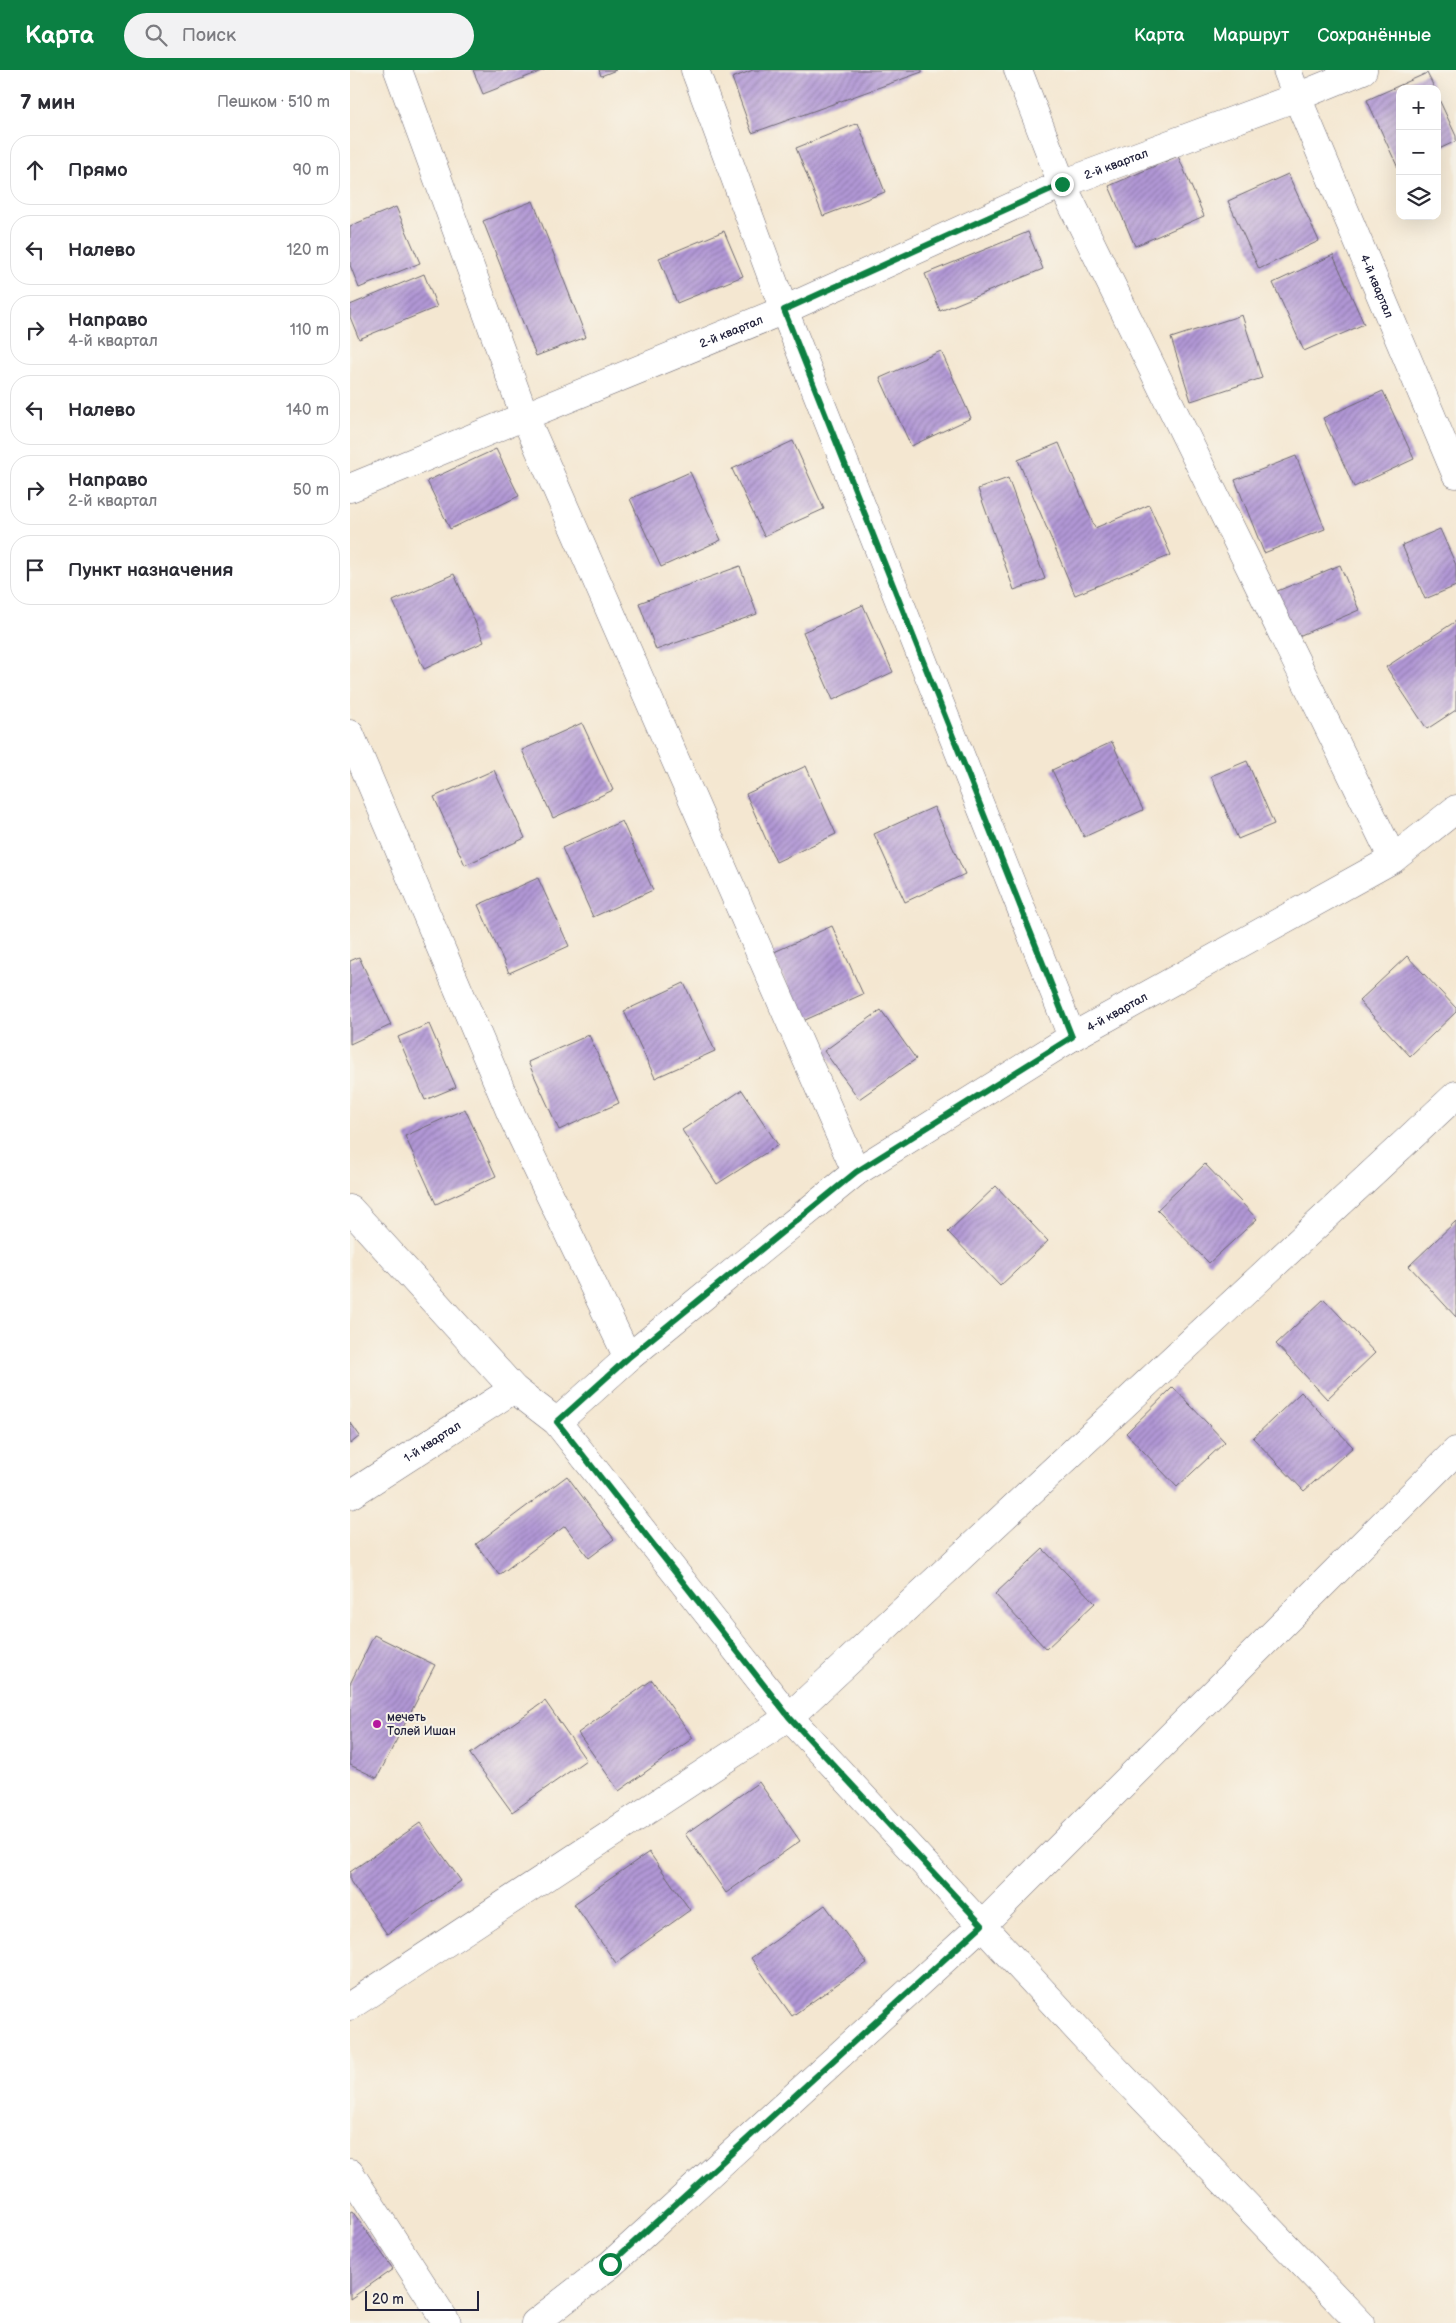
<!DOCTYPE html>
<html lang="ru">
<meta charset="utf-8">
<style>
:root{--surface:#fff;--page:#f2f2f3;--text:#2b2b33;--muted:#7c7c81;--line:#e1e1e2;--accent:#0b8043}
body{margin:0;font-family:"Balsamiq Sans",sans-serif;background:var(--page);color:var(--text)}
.controls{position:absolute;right:15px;top:15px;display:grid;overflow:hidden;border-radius:10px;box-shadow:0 5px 20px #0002}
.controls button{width:45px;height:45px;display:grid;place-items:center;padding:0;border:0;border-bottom:1px solid var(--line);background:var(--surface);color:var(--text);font:25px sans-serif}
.scale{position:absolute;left:15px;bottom:12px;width:114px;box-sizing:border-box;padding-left:5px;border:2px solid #22223b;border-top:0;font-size:14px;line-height:18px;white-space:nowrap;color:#22223b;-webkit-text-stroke:4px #f7f3e8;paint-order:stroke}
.stop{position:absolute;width:15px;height:15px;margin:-11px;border:4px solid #0b8043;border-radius:50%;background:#fff}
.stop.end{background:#0b8043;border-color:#fff;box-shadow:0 1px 5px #0008}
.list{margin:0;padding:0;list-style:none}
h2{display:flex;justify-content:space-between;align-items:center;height:65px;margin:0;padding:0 20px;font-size:21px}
h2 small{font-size:16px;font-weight:400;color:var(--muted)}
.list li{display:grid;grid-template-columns:32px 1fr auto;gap:15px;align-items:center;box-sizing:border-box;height:70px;margin:0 10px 10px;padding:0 10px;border:1px solid var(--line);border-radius:20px}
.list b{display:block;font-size:19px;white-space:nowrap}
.list p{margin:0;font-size:16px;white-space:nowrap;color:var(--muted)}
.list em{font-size:16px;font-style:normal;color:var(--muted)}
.icon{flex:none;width:28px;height:28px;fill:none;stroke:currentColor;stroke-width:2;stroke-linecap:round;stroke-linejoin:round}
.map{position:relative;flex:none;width:1106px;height:2253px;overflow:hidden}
header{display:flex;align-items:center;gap:30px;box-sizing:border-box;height:70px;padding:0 25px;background:var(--accent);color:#fff}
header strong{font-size:24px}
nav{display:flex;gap:28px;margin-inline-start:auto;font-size:18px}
.search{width:350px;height:45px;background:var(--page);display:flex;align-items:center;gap:12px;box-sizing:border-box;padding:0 18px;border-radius:28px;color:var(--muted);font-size:19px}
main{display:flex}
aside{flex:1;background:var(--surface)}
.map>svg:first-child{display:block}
</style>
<header>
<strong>Карта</strong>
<div class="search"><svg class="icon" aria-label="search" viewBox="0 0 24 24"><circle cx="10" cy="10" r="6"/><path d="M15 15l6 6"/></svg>Поиск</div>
<nav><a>Карта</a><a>Маршрут</a><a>Сохранённые</a></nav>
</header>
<main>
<aside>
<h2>7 мин<small>Пешком · 510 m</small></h2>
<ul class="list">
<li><svg class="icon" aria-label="ahead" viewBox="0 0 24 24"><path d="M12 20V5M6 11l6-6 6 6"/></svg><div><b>Прямо</b></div><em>90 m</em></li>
<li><svg class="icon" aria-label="left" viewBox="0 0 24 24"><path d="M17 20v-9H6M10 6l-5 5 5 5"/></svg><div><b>Налево</b></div><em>120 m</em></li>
<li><svg class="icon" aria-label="right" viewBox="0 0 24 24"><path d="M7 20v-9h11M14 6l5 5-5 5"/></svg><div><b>Направо</b><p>4-й квартал</p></div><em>110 m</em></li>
<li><svg class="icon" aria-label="left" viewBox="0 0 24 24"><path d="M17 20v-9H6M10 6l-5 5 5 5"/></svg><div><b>Налево</b></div><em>140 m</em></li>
<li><svg class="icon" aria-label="right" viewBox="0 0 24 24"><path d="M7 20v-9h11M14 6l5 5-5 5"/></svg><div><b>Направо</b><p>2-й квартал</p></div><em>50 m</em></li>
<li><svg class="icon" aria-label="arrive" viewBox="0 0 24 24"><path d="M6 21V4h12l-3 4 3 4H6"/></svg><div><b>Пункт назначения</b></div></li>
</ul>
</aside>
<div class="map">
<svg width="1106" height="2253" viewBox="0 0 1106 2253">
<defs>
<pattern id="building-hatch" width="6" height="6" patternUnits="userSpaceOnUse" patternTransform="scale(1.25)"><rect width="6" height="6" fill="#b197d5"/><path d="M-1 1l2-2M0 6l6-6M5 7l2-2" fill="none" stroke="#907bae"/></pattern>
</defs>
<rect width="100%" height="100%" fill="#f7f3e8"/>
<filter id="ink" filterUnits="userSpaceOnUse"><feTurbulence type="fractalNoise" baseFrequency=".02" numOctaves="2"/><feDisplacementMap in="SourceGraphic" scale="10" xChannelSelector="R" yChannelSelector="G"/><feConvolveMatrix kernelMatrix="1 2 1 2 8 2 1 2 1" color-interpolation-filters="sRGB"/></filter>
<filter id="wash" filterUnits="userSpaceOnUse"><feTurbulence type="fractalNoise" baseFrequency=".0096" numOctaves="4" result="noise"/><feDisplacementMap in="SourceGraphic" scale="20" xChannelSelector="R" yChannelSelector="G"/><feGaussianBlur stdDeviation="1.12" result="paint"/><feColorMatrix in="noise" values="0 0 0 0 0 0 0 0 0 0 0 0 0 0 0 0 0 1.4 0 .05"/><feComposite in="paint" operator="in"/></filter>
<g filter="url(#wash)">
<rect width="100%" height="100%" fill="#f4e7d1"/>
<g id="blocks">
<g fill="url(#building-hatch)">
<path d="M123,0h71l-61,24z"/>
<path d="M249,0h17l-15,6z"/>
<path d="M403,0h169v2l-170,61 -20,-55z"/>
<path d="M1077,3l8,16h-35v78l-2,1 -31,-68z"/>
<path d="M1087,25l19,41v5l-19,9z"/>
<path d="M508,53l27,69 -62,24 -27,-68z"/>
<path d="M828,86l26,60 -69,30 -26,-60z"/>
<path d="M938,104l31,67 -60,28 -31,-68z"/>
<path d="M183,131l53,136 -50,19 -53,-135z"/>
<path d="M46,137l24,56 -61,25 -9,-23v-39z"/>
<path d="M374,161l19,45 -66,27 -18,-45z"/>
<path d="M678,162l15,37 -103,42 -15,-37z"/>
<path d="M983,185l31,69 -60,27 -31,-68z"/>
<path d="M74,204l13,33 -78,32 -9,-22v-12z"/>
<path d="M892,245l20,63 -71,23 -20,-63z"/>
<path d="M591,281l30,67 -60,28 -31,-68z"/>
<path d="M1033,321l31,68 -60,28 -31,-69z"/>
<path d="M443,371l31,68 -60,27 -32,-67z"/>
<path d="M709,373l36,85 54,-23 22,50 -96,40 -57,-135z"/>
<path d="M146,379l23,47 -69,33 -23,-48z"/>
<path d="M946,386l29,73 -61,24 -29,-73z"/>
<path d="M340,402l31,68 -60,27 -31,-68z"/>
<path d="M658,408l37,101 -31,11 -36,-101z"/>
<path d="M1090,459l16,36v21l-31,13 -23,-54z"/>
<path d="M990,495l19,45 -65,28 -19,-46z"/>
<path d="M390,496l17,48 -101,36 -17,-47z"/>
<path d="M104,504l30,68 -60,27 -31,-68z"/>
<path d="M513,535l30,67 -60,28 -30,-68z"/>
<path d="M1106,551v89l-29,19 -41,-62z"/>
<path d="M232,653l31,67 -60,28 -31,-68z"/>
<path d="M762,672l31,68 -59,27 -32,-67z"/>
<path d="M897,691l27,63 -36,15 -27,-63z"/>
<path d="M456,696l30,68 -60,28 -30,-68z"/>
<path d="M144,700l31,68 -60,27 -31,-68z"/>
<path d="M584,737l31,67 -60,28 -31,-68z"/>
<path d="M272,751l31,69 -60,27 -31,-69z"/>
<path d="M188,808l31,68 -60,27 -31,-68z"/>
<path d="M482,856l31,68 -60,27 -31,-68z"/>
<path d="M1057,886l49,52v4l-46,44 -51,-55z"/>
<path d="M9,887l32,68 -41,19v-83z"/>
<path d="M334,913l31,68 -60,27 -31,-67z"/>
<path d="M531,940l35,49 -57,40 -35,-48z"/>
<path d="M79,954l27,63 -31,13 -27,-63z"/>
<path d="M239,965l30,68 -60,27 -31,-68z"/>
<path d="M392,1020l36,55 -61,39 -35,-54z"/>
<path d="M115,1039l31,67 -60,28 -31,-68z"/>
<path d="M855,1094l52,55 -48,44 -52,-53z"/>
<path d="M646,1116l52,55 -48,45 -52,-54z"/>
<path d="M1106,1151v96l-47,-51z"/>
<path d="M974,1229l51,54 -48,46 -51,-55z"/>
<path d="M823,1317l52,55 -48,45 -51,-54z"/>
<path d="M951,1322l52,55 -49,44 -51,-53z"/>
<path d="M0,1352l10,14 -10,8z"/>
<path d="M217,1406l47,63 -25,19 -24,-32 -66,49 -23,-31z"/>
<path d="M693,1479l52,54 -49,46 -51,-55z"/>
<path d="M24,1565l61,30 -58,113 -27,-13v-81z"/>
<path d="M302,1610l41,58 -74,53 -41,-58z"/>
<path d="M195,1631l41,59 -74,52 -42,-58z"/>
<path d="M409,1712l41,59 -74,52 -41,-59z"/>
<path d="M70,1753l41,58 -74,53 -37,-53v-9z"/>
<path d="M299,1782l41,58 -74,53 -42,-59z"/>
<path d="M475,1835l42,58 -75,53 -41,-58z"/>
<path d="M2,2141l41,58 -43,30v-87z"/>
</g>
</g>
</g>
<g filter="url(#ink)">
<use href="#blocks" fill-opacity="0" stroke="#6c6770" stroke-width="1"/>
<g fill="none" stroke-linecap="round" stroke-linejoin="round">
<defs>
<g id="minor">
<path d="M48,0l127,347 331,755"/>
<path d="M345,0l89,240 288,727"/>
<path d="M668,0l44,114 331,675"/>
<path id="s1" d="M937,0l10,27 159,377"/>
<path id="s2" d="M0,418l434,-178 278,-126 235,-87 66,-27"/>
<path d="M0,664l162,382 116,242"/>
<path d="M0,1139l164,180 43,33 232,295 305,330 266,276"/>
<path id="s3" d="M207,1352l71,-64 228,-186 216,-135 321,-178 63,-50"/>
<path id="s4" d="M0,1425l164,-106"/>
<path d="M0,1936l439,-289 667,-622"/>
<path d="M0,2103l97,150"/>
<path d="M185,2253l76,-59 371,-339 474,-474"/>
</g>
</defs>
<use href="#minor" stroke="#6c6770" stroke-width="29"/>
<use href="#minor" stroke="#fff" stroke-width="28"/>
</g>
</g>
<g fill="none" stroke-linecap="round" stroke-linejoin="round" filter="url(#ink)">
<path stroke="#0b8043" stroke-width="6" d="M260,2194l372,-339 -193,-208 -232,-295 71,-64 228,-186 216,-135 -288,-727 278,-126"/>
</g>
<circle fill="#b5179e" stroke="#f7f3e8" stroke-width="2" cx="27" cy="1654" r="5"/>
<g text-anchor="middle" stroke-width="4" stroke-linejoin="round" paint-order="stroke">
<g font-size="12" fill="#22223b" stroke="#f7f3e8">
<text dy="4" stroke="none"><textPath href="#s2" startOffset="832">2-й квартал</textPath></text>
<text dy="4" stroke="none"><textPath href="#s1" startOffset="234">4-й квартал</textPath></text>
<text dy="4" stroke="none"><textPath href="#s2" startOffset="412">2-й квартал</textPath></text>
<text dy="4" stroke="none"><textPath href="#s3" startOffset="696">4-й квартал</textPath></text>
<text dy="4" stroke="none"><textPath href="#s4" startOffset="98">1-й квартал</textPath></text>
</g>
<g font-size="12" fill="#22223b" stroke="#f7f3e8" text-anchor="start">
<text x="37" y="1651">мечеть<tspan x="37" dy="14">Толей Ишан</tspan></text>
</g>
</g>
</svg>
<div class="controls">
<button>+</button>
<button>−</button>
<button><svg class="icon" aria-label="layers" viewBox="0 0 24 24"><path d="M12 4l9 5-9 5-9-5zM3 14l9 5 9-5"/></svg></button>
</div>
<div class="scale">20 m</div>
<div class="stop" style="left:260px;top:2194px"></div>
<div class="stop end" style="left:712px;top:114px"></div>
</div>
</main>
